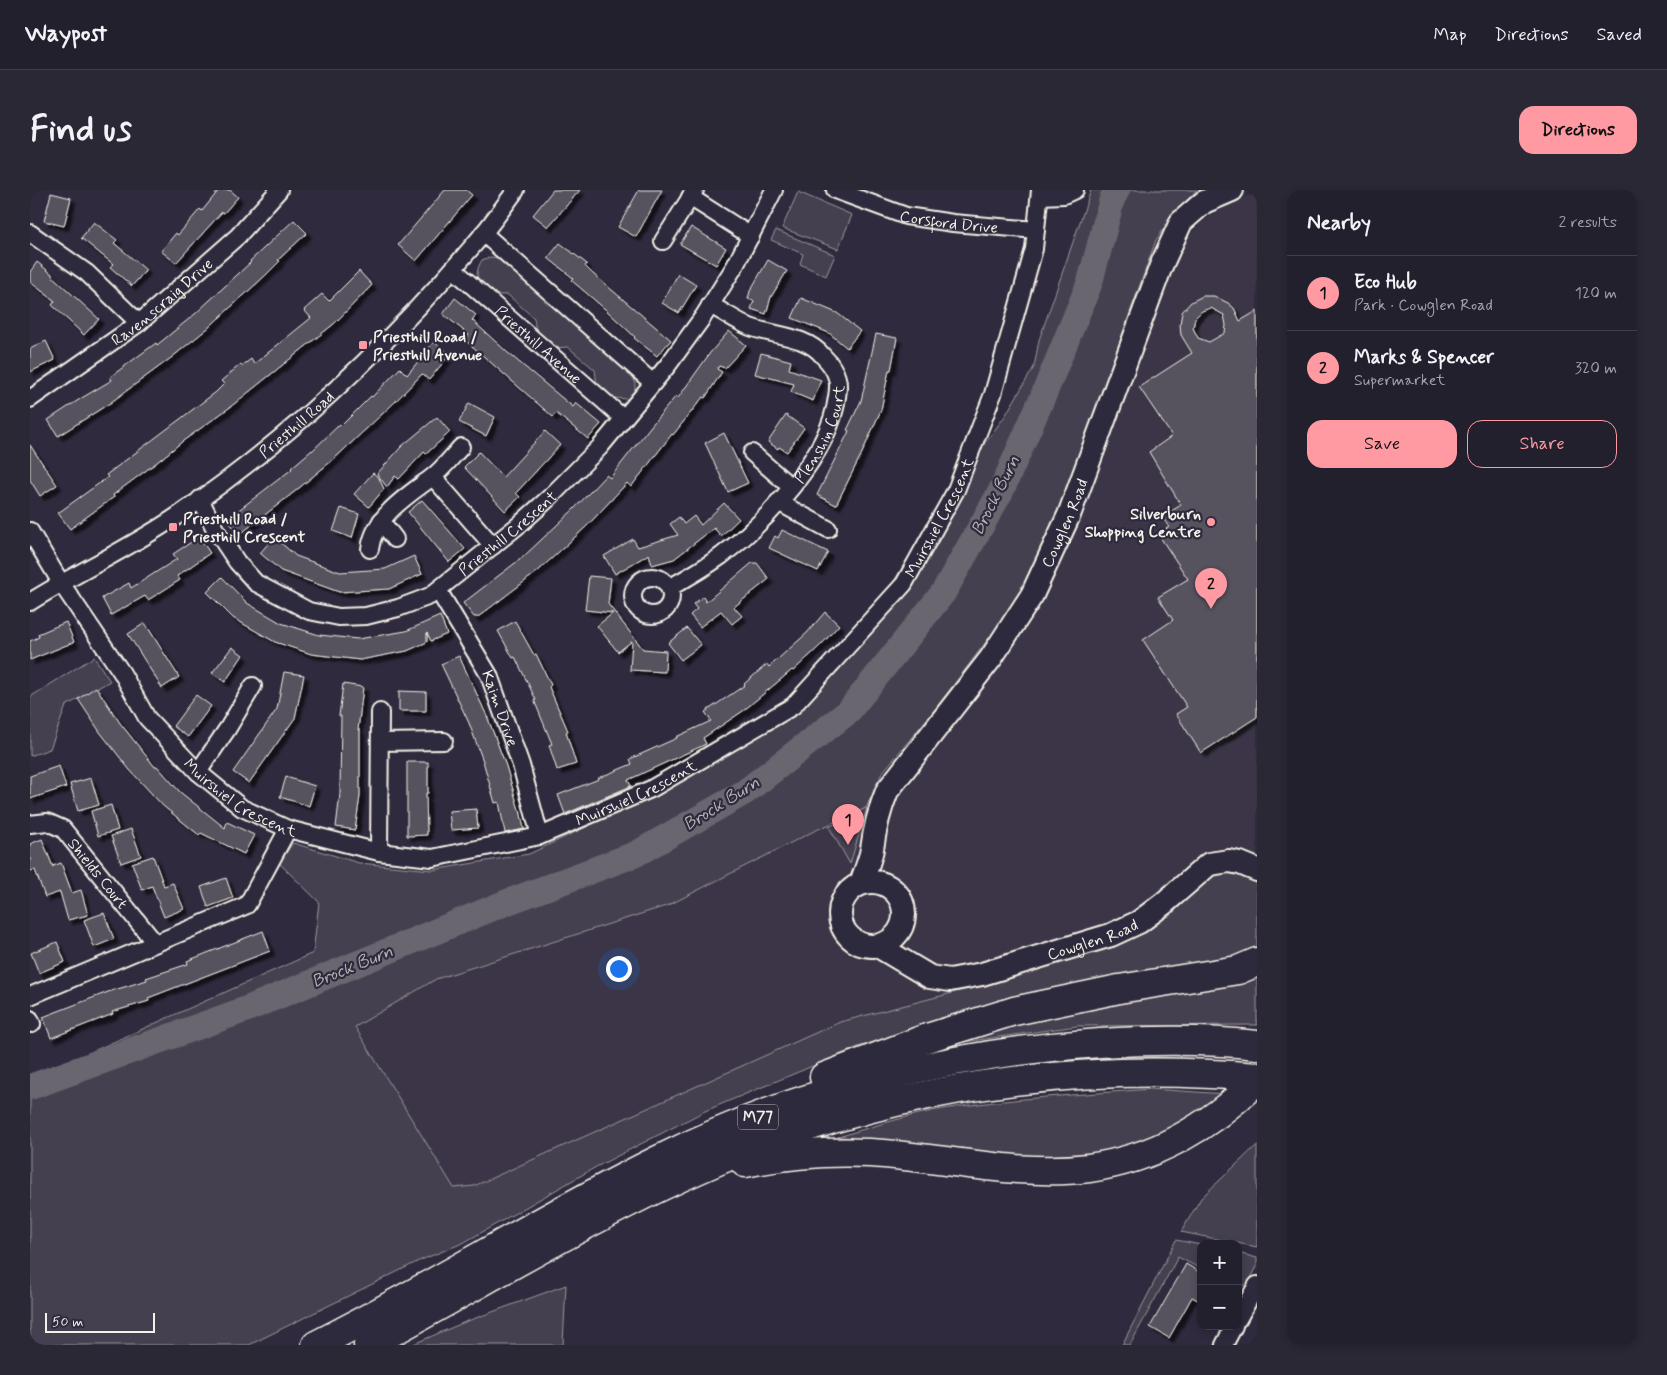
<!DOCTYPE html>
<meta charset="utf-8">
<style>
:root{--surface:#23202e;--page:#2b2836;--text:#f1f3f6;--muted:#a3a3aa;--line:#403e4a;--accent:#ff9aa2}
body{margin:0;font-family:Mynerve,sans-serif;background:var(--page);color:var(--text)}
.controls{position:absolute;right:15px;bottom:15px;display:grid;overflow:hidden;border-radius:10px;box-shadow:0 2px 8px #0003}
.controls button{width:45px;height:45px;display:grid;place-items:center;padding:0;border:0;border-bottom:1px solid var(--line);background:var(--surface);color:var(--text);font:25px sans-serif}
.scale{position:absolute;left:15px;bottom:12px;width:110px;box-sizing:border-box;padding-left:5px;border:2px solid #f4f1e8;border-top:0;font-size:14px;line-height:18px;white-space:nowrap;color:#f4f1e8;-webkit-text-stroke:4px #2f2a3d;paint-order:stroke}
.you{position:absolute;left:588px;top:778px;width:18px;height:18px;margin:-12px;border:4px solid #fff;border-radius:50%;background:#1a73e8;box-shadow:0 0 0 8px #1a73e833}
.badge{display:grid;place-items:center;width:32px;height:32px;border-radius:50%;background:var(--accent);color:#111;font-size:16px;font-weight:700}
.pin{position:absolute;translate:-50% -41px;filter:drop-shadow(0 1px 2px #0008)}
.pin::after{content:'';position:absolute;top:26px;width:18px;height:15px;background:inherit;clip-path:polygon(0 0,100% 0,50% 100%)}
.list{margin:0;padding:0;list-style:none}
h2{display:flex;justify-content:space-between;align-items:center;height:65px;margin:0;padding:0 20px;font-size:21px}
h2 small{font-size:16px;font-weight:400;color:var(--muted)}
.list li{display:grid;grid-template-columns:32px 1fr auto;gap:15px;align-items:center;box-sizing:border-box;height:75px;padding:0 20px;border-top:1px solid var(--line)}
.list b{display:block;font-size:19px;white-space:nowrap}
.list p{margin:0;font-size:16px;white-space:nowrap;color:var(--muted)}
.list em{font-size:16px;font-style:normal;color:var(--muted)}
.actions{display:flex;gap:10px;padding:15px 20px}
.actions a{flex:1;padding:11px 0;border:1px solid var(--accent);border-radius:15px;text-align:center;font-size:18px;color:var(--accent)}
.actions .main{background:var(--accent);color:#111}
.map{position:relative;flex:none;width:1227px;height:1155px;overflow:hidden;border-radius:15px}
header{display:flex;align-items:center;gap:30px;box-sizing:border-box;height:70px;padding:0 25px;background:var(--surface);border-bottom:1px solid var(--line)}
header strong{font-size:24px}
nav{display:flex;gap:28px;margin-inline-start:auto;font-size:18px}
.intro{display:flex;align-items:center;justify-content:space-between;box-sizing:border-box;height:120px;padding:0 30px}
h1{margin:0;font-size:35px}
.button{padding:12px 22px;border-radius:15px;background:var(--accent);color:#111;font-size:18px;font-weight:700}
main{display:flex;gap:30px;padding:0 30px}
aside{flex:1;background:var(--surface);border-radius:15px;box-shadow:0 2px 8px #0003}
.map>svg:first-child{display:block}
</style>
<header>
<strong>Waypost</strong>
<nav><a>Map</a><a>Directions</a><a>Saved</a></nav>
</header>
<div class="intro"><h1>Find us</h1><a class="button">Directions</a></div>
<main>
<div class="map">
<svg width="1227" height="1155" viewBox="0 0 1227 1155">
<defs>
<filter id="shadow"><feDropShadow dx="4.5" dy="4.5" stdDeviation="1" flood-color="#0009"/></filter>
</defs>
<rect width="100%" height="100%" fill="#2f2a3d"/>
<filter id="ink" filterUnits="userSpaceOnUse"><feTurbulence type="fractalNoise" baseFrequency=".02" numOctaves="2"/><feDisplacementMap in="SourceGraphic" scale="10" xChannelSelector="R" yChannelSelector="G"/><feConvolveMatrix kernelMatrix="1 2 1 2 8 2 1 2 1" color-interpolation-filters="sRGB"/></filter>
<g filter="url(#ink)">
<path fill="#3b3647" d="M1218,6h9v687l-6,-3 -42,-2 -38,37 -50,26 -165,51 -116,30 -366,164 -21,2 -98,-162 81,-47 233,-74 145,-74 52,-23 27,-7 102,-131 55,-83 65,-162 61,-168 11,-19 15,-16 24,-16z"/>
<g fill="#454050" stroke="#9c989c">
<path d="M1061,0h106l-22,22 -19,28 -93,261 -31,72 -37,57 -59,78 -54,65 -16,35 -52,23 -145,74 -233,74 -81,48 99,161 20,-2 366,-164 116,-30 165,-51 50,-26 37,-37 25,-6 18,8 6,4v66l-8,5 -301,63 -90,29 -153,64 -109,56 -133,76 -42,17 -172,85h-219v-269l16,-4 267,-119 6,-51 -40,-39 14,-20 66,20 73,7 97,-16 121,-57 132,-90 103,-111 59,-98 61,-82 29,-49 5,-27z"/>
<path d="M768,2l54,23 -14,34 -56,-21z"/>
<path d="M746,40l59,25 -9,21 -26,-12 3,-10 -32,-14z"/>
<path d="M460,67l10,1 135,119v14l-7,8 -14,-1 -17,-13 -2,-15 -27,-23 -14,1 -18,-16 -2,-14 -26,-23h-14c-14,-13 -23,-16 -12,-35z"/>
<path d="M64,467l16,24 -44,25 -16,43 -20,7v-59z"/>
<path d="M836,618h1l-17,56 -21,-37z"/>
<path d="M1227,783v52l-180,1 -149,21 73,-24z"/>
<path d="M1120,899l76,5 -69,44 -74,22 -264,-17c39,-12 78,-25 118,-33 71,-12 142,-15 213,-21z"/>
<path d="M1227,955v102l-76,-15 20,-34z"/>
<path d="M1146,1050l25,5v24l-23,-12 -48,88h-8z"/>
<path d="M1208,1063l19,5v9l-10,18 -6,1 -3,5z"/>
<path d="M536,1095l-3,60h-152l54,-23z"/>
</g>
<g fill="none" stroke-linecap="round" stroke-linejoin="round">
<path stroke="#6a6670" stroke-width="26" d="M0,897l217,-78 258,-106 131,-49 109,-62 103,-80 95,-119 58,-102 43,-97 46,-112 22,-83 5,-9"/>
</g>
<g fill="#56525f" stroke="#f4f1e8" fill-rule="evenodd" filter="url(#shadow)">
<path d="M189,0h11l8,7 -14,16 -2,-1 -46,51 -15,-12 15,-18 2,2 22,-26 2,2z"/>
<path d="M415,0h21l6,5 -56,66 -18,-16z"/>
<path d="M523,0h27l-32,37 -15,-12z"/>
<path d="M609,0h23l-26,47 -18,-10z"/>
<path d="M21,3l20,5 -7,28 -20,-5z"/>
<path d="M264,30l13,13 -29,27 2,1 -14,14 -59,54 -36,29 -61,45 -52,33 -10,-16 32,-21 32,-19 -2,-3 46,-34 1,2 38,-31 56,-52 -1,-1z"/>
<path d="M64,32l23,18 -3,3 32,27 -14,16 -22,-19 3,-3 -32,-26z"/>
<path d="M661,37l35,21 -10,17 -36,-21z"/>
<path d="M530,53l27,21 -2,2 8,8 78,66 -14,16 -23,-18 1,-1 -30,-28 -34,-29 2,-2 -25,-20z"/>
<path d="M738,70l19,11 -16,26 -5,17 -15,-5 3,-8 -6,-2 2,-8z"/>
<path d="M7,72l15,12v2l47,43 -15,16 -32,-30 3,-4 -25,-19v-10z"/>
<path d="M329,81l13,14 -37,38 -106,85 -46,33 -27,22 -43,32 1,2 -44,32 -12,-16 50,-36 -2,-2 110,-83 8,-8 -3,-3 20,-17 1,2 9,-7 3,5 57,-46 -7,-8 18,-16 7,7z"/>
<path d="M648,84l18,11 -17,28 -17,-10z"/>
<path d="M1173,106h11l14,7 6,5 6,13 17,-10v406l-56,36 -25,-39 11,-7 -44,-67 30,-20 -15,-23 30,-18 -30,-45 11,-7 -7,-10 19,-12 -32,-53 23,-16 -33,-49 53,-34 -11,-18 -1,-11 2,-12 9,-10zM1181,118l13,7 2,10 -1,8 -16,9 -11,-4 -5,-10 2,-10 7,-7z"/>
<path d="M425,108l21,17 -4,5 36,33 65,54 3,-4 25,21 -13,15 -32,-26 -3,4 -88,-77 4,-5 -26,-21z"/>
<path d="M771,108l36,15 23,18 -13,17 -18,-15 -37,-15z"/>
<path d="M699,141l17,14 -21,23 -6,-2 -2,3 5,3 -17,26 -2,-1 -30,38 -1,-1 -41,53 -4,-4 -40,43 -50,46 -59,45h-4l-11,-14 60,-46 51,-48 32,-34 4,3 40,-51 26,-31 2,2 32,-45z"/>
<path d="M846,144l21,4 -6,32h-2l-8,40 -19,43 -26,52 -19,-10 32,-64 -2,-1 14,-29z"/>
<path d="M16,151l9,19 -25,12v-23z"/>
<path d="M404,152l16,12 -21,26 -7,-6 -28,29 -60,56 -41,34 -54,42 -12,-16 65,-50 -1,-1 21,-18v1l28,-27 1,2 30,-30 1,1 28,-29 7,7z"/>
<path d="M731,163l30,8 -2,8 32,11 -8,21 -22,-9 3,-8 -39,-10z"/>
<path d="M439,213l26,14 -9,19 -27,-14z"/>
<path d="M756,225l18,13 -17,24 -8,-5 -1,2 -10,-7z"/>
<path d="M407,227l13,15 -24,22 -2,-2 -25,27 -4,-3 -8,11 -10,-13 25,-28z"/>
<path d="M515,241l15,14 -44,48 4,4 -15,14 -41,-44 15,-15 24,25z"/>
<path d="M694,243l24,50 -20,9 -23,-49z"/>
<path d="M0,255l27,40 -17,11 -10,-16z"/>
<path d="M343,283l6,5 5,11 -15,18 -15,-13z"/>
<path d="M392,310l43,49 -16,13 -41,-50z"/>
<path d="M694,313l15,16 -18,17 -7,-8 -40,31 -22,6 -3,-11 -34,20 -11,-18 29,-17 5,8 40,-12 -8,-11 9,-7 5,7 10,-8 7,9z"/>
<path d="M311,318l18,6 -7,24 -19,-7z"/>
<path d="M752,340l46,22 -10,19 -49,-23 6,-12 3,2z"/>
<path d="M169,347l11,16 -33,23 3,4 -32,20 -3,-4 -34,19 -9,-17 27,-15 2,5 46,-29 -4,-5z"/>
<path d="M244,347l22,19 44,16 45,-3 29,-13 8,18 -33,15 -50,3 -58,-21 -21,-18z"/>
<path d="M722,373h5l12,16 -35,28 8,9 -10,8 -11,-13 -21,16 -10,-12 7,-6 -4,-5 10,-7 3,5z"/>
<path d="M559,386l22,2 -3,26 35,45 23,2 -1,21 -35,-2 2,-29 -14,11 -21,-26 16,-13 -28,-3z"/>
<path d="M192,387l25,26 34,20 38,12 39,4 48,-8 34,-15 7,18 -16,7 -4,-8v9l-20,9 -47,9 -49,-6 -36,-12 -42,-24 -26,-26z"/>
<path d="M795,422l14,13 -18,20 -28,26 -1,-1 -49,41 -40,27 3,6 -78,36 3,6 -66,28 -7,-19 41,-16 -1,-1 34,-14 -2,-5 47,-21 -1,-1 35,-16 -6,-9 40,-27 -1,-1 23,-20 2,3 38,-34z"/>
<path d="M485,431l19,34 2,-1 15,31 -2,2 19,44 -2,1 10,32 -19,6 -8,-25 3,-1 -18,-44h2l-21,-43 -2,1 -15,-27z"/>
<path d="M36,432l8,20 -44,18v-19l9,-4 -1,-3z"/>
<path d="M115,433l34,54 -17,11 -34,-54z"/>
<path d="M657,438l14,17 -20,15 -13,-17z"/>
<path d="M202,457l11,8 -18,27 -13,-9z"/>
<path d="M429,466l28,60 19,50 13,44h1l4,19 -19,4 -6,-31 -4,1 -12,-42 -14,-38 -28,-59z"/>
<path d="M254,482l20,3 -9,43 -46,65 -16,-11 44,-63z"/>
<path d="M313,494l20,3 -5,43h2v66l-5,34 -19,-3 4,-33 1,-78h-2z"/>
<path d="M66,497l24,36 35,44 2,-1 23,26 45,36 2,-6 27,13 -10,19 -43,-21 -2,2 -36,-29 -34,-37 -29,-37 -22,-33z"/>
<path d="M369,501l27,1v19h-27z"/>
<path d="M166,505l15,11 -23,31 -15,-11z"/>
<path d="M377,572h21v31h-2l1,42 -20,1z"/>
<path d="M29,576l7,21 -36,12v-23z"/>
<path d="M256,587l29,9 -6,20 -29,-9z"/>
<path d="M61,588l8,27 -21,6 -8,-27z"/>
<path d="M81,615l7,25 -20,6 -7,-25z"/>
<path d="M446,619l2,19 -27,2 -2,-19z"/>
<path d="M101,639l10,27 -20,7 -10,-27z"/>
<path d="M12,649l11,28v-1l8,-3 11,30 9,-3 7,25 -20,5 -8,-28 -15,5 -10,-27 -5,1v-27z"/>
<path d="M123,666l11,30 9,-3 11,26 -20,8 -12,-31 -10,4 -10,-27z"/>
<path d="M196,688l7,20 -25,9 -7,-20z"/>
<path d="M74,723l10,26 -20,8 -10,-27z"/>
<path d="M233,741l7,20 -122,47 1,3 -37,11 1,2 -62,24 -8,-21 65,-25 39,-12 -1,-2 42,-14 -1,-3z"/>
<path d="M27,752l8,20 -26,11 -8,-20z"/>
<path d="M1156,1074l15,9v29l-9,-5 -23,41 -19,-11z"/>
</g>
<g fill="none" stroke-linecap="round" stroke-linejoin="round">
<defs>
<g id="street">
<path id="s1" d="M805,0l71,26 47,7 83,7"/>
<path d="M1010,6l24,-1 11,-5"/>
<path d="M660,7l61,39"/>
<path d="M0,43l57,40 52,50"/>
<path d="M453,43l170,150"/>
<path d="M633,51l32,-51"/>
<path id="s2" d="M423,79l170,149"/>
<path id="s3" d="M0,209l109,-76 99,-87 41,-46"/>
<path d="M722,263l39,34"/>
<path d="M403,287l60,69"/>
<path id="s4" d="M170,309l15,30 22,33 19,21 53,28 30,6 27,-1 32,-8 32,-12 90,-72 29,-26 51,-51 68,-82 35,-48 32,-51 39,-76"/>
<path d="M748,312l50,27"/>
<path d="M351,331l14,18"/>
<path id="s5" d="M0,341l31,52 61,90 25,45 51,54 44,36 46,21 91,23 53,6 108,-22 111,-47 142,-83 111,-122 52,-94 37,-96 41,-145 6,-59"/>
<path d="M340,359c4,-33 37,-53 61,-71 11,-8 21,-21 30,-31"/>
<circle cx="622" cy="406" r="19"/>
<path id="s6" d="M639,398c18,-10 35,-20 52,-32 45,-34 109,-101 116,-159 1,-6 2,-13 0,-19 -2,-8 -8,-16 -14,-22 -17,-21 -49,-20 -73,-29 -13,-6 -26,-15 -40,-22"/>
<path id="s7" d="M408,400l51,85 32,90 19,71"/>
<path id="s8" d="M0,412c48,-30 100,-54 147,-86 111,-76 208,-167 295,-269 16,-18 30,-38 44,-57"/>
<path d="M350,552l64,-1"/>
<path d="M168,582l30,-44 25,-42"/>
<path id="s9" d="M0,634l17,-2 16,7 92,114"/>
<path d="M349,662l1,-140"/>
<path d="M0,806l217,-91 41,-76"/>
<path d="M0,829l2,5"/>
<path d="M1208,1129l19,-34"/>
<path d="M1194,1155l10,-19"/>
</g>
<g id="secondary">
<circle cx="842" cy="724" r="32"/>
<path id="s10" d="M831,693c4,-11 9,-23 11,-34 3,-22 7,-38 15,-58l104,-133 41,-63 37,-80 92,-249 20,-44 23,-20 28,-12"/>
<path id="s11" d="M848,756l52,31 20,3 32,-6 129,-39 28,-13 24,-18 46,-40 20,-3 11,2 17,7"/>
</g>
<g id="highway">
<path d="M794,887l100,-38 90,-28 105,-22 119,-19 19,-8"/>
<path d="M715,973c42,-9 82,-12 125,-10 72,4 145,24 219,15 65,-9 122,-42 168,-88"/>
<path d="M286,1155c116,-58 226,-128 342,-185 139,-69 288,-107 442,-117 52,-3 105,-4 157,2"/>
<path d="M338,1155c136,-73 269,-158 416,-210 150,-54 315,-72 473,-58"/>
</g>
</defs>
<use href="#street" stroke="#f4f1e8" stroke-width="20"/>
<use href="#secondary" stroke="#f4f1e8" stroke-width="26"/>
<use href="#highway" stroke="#f4f1e8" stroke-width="31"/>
<use href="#street" stroke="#2f2a3d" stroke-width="16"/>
<use href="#secondary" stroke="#2f2a3d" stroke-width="22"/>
<use href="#highway" stroke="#2f2a3d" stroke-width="28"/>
</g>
</g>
<g fill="#ff9aa2" stroke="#2f2a3d" stroke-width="2">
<rect x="328" y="150" width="10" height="10" rx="2.5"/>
<circle cx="1181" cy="332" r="5"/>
<rect x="138" y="332" width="10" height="10" rx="2.5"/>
</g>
<g text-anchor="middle" stroke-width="4.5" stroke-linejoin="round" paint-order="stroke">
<rect fill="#2f2a3d" stroke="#b9b5b5" stroke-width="1" x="708" y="914.5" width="40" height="25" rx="4"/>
<g font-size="15" font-weight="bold" fill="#f4f1e8">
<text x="728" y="932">M77</text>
</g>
<g font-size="16" fill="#f4f1e8" stroke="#2f2a3d">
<text dy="6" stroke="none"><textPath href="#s1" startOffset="119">Corsford Drive</textPath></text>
<text dy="6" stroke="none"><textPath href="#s3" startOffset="164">Ravenscraig Drive</textPath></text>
<text dy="6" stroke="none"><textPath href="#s2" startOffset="114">Priesthill Avenue</textPath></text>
<text dy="6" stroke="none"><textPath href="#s8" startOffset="321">Priesthill Road</textPath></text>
<text dy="6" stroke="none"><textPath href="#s6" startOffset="221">Plenshin Court</textPath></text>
<text dy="6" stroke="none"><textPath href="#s5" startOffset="1185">Muirshiel Crescent</textPath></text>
<text dy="6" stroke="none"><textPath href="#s10" startOffset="419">Cowglen Road</textPath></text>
<text dy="6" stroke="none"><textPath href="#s4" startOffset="386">Priesthill Crescent</textPath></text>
<text dy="6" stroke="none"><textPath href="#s7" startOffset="134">Kaim Drive</textPath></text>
<text dy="6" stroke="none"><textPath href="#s5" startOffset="765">Muirshiel Crescent</textPath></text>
<text dy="6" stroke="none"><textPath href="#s5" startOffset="345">Muirshiel Crescent</textPath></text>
<text dy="6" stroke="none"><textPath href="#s9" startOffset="91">Shields Court</textPath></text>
<text dy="6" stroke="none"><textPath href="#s11" startOffset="229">Cowglen Road</textPath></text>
</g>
<g font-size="16" font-weight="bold" fill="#f4f1e8" stroke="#2f2a3d" text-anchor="start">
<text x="343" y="152">Priesthill Road /<tspan x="343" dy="18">Priesthill Avenue</tspan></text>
<text x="1171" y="329" text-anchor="end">Silverburn<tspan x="1171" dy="18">Shopping Centre</tspan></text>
<text x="153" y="334">Priesthill Road /<tspan x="153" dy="18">Priesthill Crescent</tspan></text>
</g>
<g font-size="18" font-style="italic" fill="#b6b2b2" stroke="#2f2a3d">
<text transform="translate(965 305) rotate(-63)" y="6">Brock Burn</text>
<text transform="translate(691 613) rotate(-32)" y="6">Brock Burn</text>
<text transform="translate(322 776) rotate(-22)" y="6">Brock Burn</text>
</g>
</g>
</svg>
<div class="controls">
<button>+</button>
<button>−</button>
</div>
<div class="scale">50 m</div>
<div class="you"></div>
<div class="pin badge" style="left:818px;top:655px">1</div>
<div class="pin badge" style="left:1181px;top:419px">2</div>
</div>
<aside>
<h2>Nearby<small>2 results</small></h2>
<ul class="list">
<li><span class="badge">1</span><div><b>Eco Hub</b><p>Park · Cowglen Road</p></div><em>120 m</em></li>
<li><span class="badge">2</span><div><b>Marks &amp; Spencer</b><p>Supermarket</p></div><em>320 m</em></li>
</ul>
<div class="actions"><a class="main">Save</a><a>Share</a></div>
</aside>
</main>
